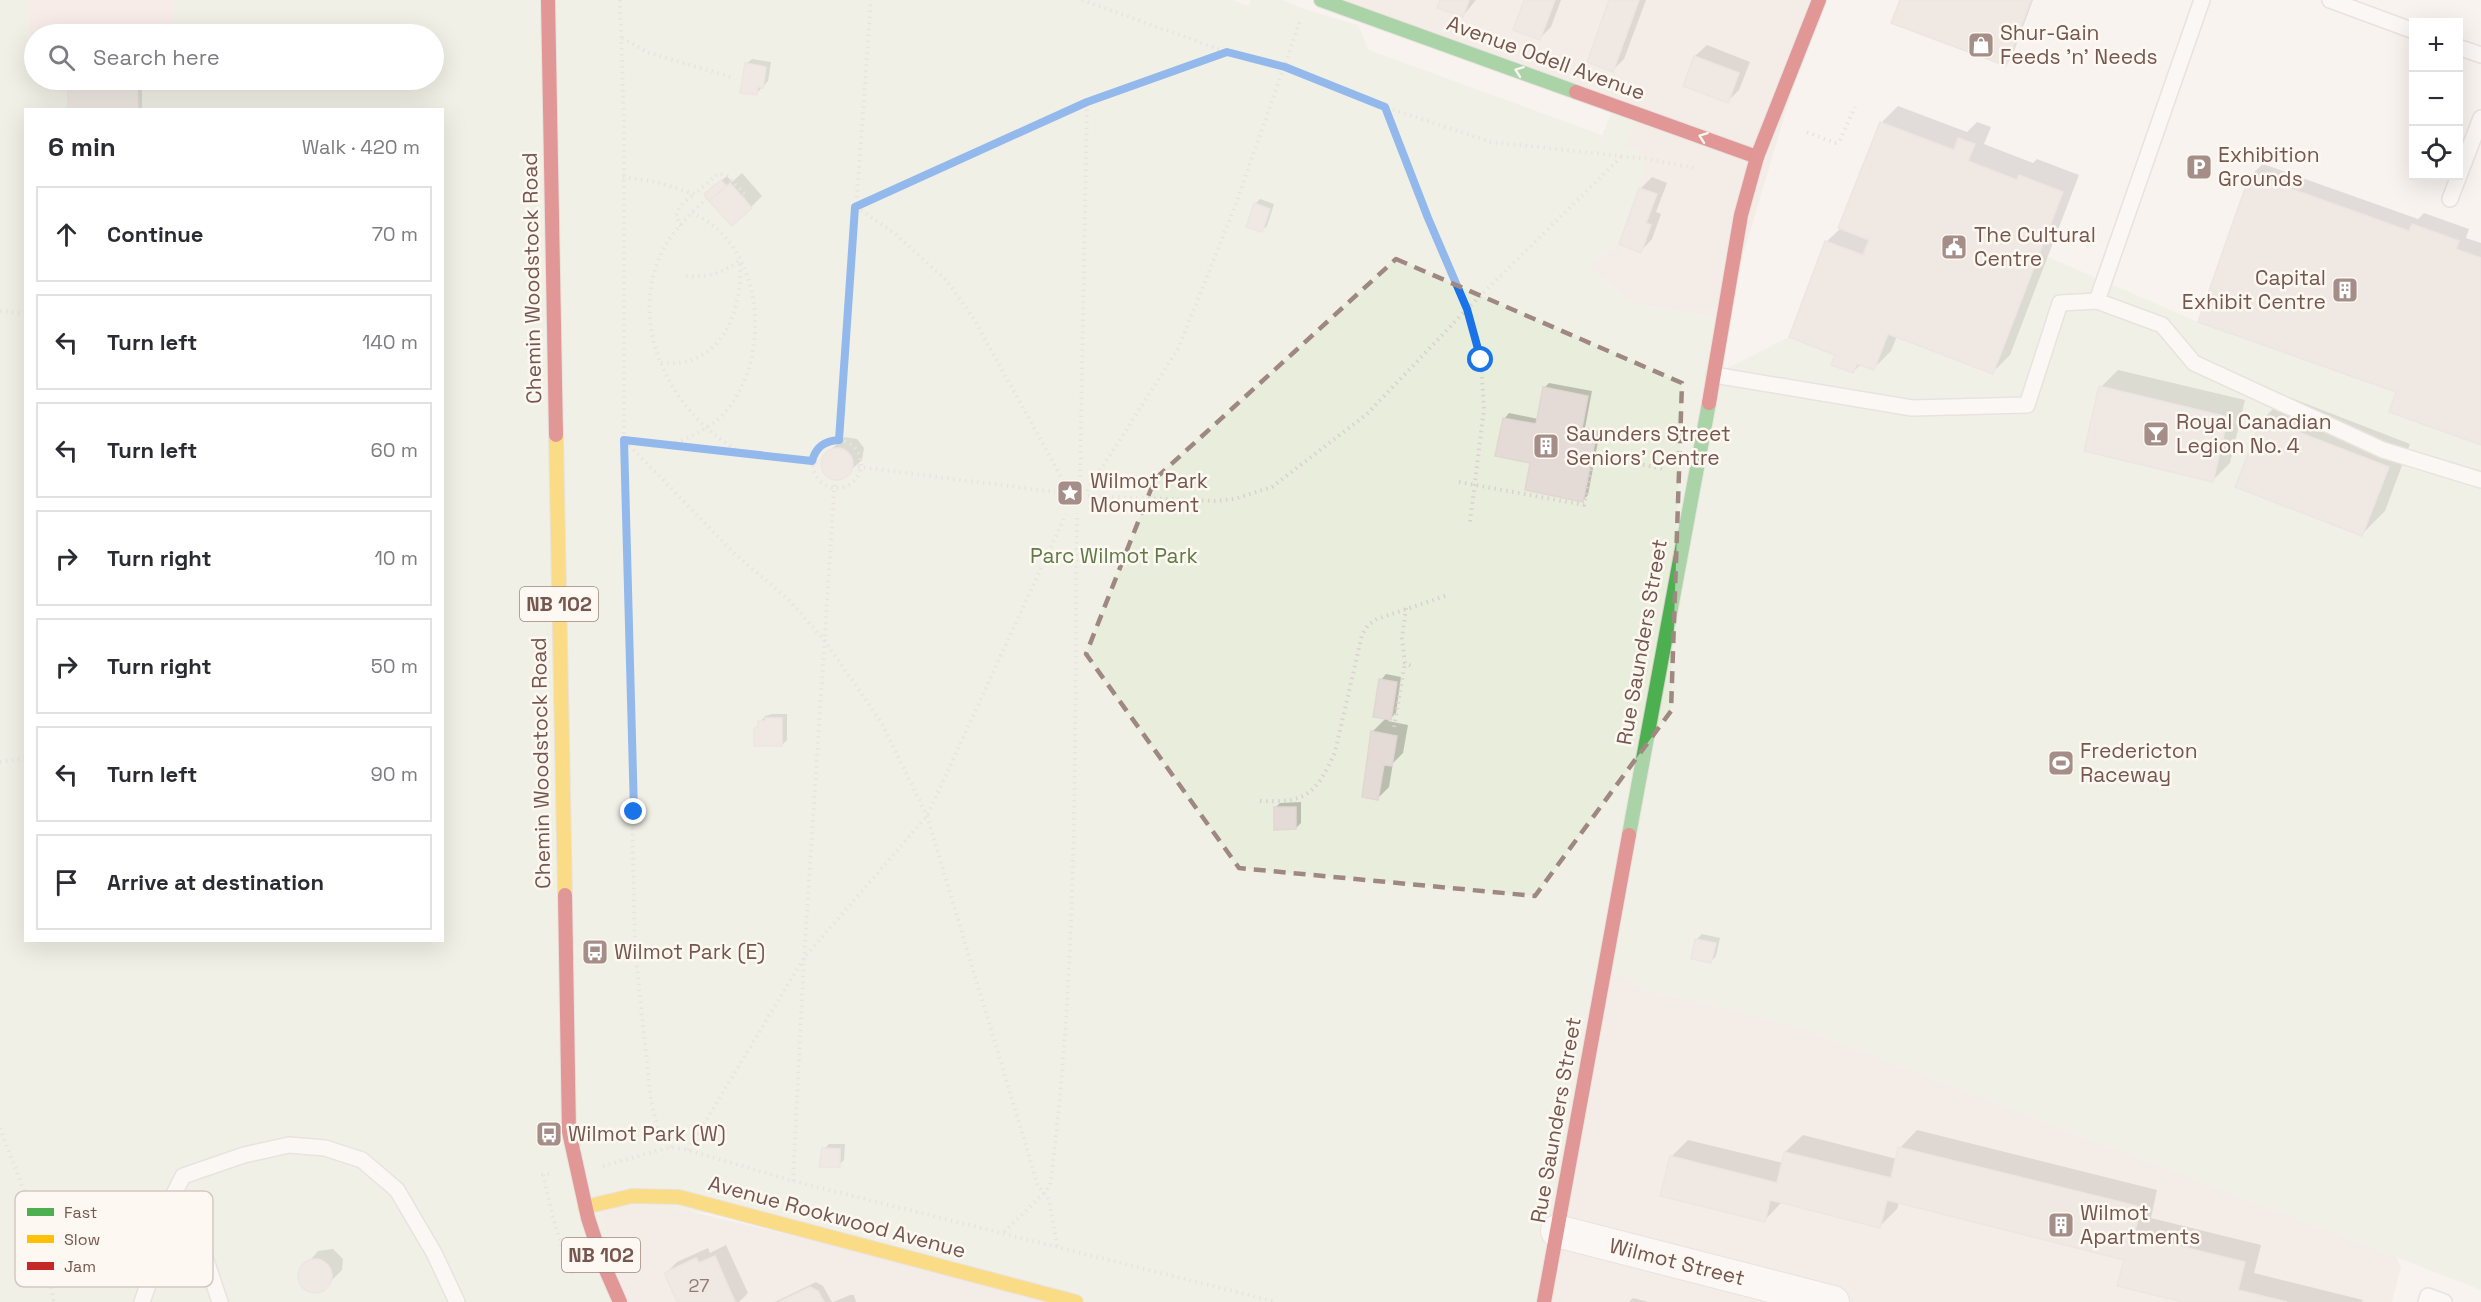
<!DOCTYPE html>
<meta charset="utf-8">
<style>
:root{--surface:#fff;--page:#f2f2f3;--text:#2b2b33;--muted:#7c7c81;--line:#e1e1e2}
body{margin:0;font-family:"Space Grotesk",sans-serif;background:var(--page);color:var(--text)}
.controls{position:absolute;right:18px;top:18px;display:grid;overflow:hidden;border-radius:0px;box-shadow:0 6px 24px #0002}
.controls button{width:54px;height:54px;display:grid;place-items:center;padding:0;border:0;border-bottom:2px solid var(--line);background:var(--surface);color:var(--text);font:30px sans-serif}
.stop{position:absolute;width:18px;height:18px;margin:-14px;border:4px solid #1a73e8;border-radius:50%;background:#fff}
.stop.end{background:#1a73e8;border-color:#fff;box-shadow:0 2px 6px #0008}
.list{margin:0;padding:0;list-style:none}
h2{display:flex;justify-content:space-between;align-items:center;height:78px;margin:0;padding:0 24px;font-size:26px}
h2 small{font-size:20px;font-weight:400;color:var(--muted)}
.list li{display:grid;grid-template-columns:39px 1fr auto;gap:18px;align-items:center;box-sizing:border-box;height:96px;margin:0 12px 12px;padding:0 12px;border:2px solid var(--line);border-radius:0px}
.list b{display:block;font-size:22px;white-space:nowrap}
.list em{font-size:20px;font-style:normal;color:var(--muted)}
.icon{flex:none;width:33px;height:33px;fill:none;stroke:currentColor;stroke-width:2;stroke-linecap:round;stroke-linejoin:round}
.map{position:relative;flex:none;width:2481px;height:1302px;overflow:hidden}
.search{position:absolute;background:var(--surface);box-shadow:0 6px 24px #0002;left:24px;top:24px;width:420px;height:66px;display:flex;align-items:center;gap:15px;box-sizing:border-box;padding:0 21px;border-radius:33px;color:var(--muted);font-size:22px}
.panel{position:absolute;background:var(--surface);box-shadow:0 6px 24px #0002;left:24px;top:108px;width:420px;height:834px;border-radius:0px}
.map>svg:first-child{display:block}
</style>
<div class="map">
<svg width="2481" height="1302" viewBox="0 0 2481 1302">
<rect width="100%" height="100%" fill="#f8f3ef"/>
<g fill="#f0e5dd">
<path d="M1321,0h498l-95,319 -93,-16 -41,-36 32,-111 16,-42z"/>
<path d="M1605,968l41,23 51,10 105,27 594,229 5,10 -9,35h-848z"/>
<path d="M624,1196l452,106h-456l-20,-100z"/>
</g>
<path fill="#f5e5e1" d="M28,0h145v29l-4,5h-135v29h-5z"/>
<path fill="#e8eedb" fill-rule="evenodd" d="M0,0h28l1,62 5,1v17h400v-46h-265l4,-5v-29h1060l15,6 3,-6h32l21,9 54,16 11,25 233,85 13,-30 23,9 -12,33h7l15,12 -29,85 -29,23 41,36 93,16 -10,56 75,-38 46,18 -4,10 22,8 4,-9 31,-30 105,40 46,-121 159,69 198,70 85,53v845l-679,-262 -105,-27 -51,-10 -41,-23 -61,334h-468l-312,-83 -164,-17 20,100h-620zM26,110h416v830h-416z"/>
<g fill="#0003">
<path d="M1441,0h35l-13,16z"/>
<path d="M1525,0h36l-10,27 -11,11z"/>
<path d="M1611,0h35l-22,59 -11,11z"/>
<path d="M1902,0h131l-22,59 -6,6z"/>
<path d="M1707,45l43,17 -11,28 -11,11 -43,-16 10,-29z"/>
<path d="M752,59l19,3 -3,19 -12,13 -10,-30z"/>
<path d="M73,80h69v30h-73v-26z"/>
<path d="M1898,106l69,26 10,-10 14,5 -7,17 49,19 4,-4 42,16 -69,180 -17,17 -96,-36 -6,15 -17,17 -13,-4 -8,8 -17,-18 -45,-18 36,-95 13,-12 41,-106z"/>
<path d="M2263,164l155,55 6,-6 45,16 -3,9 15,5v200l-83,-52 -147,-216z"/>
<path d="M742,173l20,23 -11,11 -35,-10 -5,-8 16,-13 5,6z"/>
<path d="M1652,177l15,6 -11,29 5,2 -9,25 -11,12 -20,-8 20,-55z"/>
<path d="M1260,199l14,5 -7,22 -6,5 -6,-27z"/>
<path d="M2118,370l127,30 -15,63 -17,17 -112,-93z"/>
<path d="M1549,383l43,8 -7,37 15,3 -12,64 -5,5 -51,-38 -28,-43 5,-6 29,6 6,-31z"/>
<path d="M2286,396l124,48 -25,67 -23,23 -99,-115z"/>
<path d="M845,437l12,2 7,9 -2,12 -21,19 -12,-2 -7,-9 1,-12z"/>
<path d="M1386,674l15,3 -5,36 -8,8 20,4 -5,28 -10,10 -4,24 -11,11 -6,-66 14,-14 -5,-38z"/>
<path d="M772,714h15v26l-5,5 -26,-17 9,-12z"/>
<path d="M1301,802v21l-5,5 -21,-20 5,-5z"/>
<path d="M1702,934l18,4 -4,18 -5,6 -18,-4 4,-19z"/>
<path d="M1917,1130l240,60 -6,28 110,27 -7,28 109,27 -1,2h-173l-64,-44 -226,-56 -2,7 -17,17 -98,-24 -18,19 -93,-64 17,-17 95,23 2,-11 18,-17 94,24 3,-11z"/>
<path d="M829,1144h16l-1,16 -5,5 -15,-16z"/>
<path d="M726,1245l22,48 -9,9h-60l-13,-29 11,-11 31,-14 2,5z"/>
<path d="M333,1249l10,10 -1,11 -20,20 -11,1 -8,-6 -2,-14 17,-20z"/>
<path d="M816,1282l7,4 9,16h-57z"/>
<path d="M850,1295h4l2,7h-23z"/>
<path d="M1633,1298l16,4h-20z"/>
</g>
<g fill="#e5dbd6" stroke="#e1d6d1" stroke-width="1.5">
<path d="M1440,0h29l-6,17 -26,-9z"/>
<path d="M1524,0h31l-15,40 -27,-10z"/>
<path d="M1609,0h30l-26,72 -26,-10z"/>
<path d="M1900,0h131l-25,66 -115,-43z"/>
<path d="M1694,56l45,17 -11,30 -45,-17z"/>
<path d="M745,63l21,4 -3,21 -5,-1 -1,8 -17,-2z"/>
<path d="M88,80h26v3h23l1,27h-70v-27h20z"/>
<path d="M1880,122l74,28 4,-12 17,6 -7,17 49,19 2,-5 44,17 -70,182 -105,-40 -14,36 -17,-6 -4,9 -22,-8 4,-10 -46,-18 36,-96 38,14 6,-15 -31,-12z"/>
<path d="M2250,174l159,57 3,-7 47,17 -3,8 25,9v187l-92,-33 7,-20 -198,-70z"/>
<path d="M721,180l5,6 -17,15 -5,-7z"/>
<path d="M730,183l22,25 -20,18 -23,-25z"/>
<path d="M1639,188l18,6 -11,29 5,2 -10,28 -22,-9z"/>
<path d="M1254,203l16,6 -8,23 -16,-5z"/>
<path d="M2099,386l129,31 -15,65 -129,-31z"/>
<path d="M1543,387l45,9 -7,37 15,3 -13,66 -58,-12 5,-27 -35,-7 8,-38 33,6z"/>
<path d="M2262,418l127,49 -27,69 -127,-49z"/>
<circle cx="837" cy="464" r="16"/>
<path d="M1379,679l18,3 -6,38 -18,-3z"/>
<path d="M765,718h17v28h-28v-18l4,-1v-6h7z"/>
<path d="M1371,731l26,5 -5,30 -8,-1 -6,35 -16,-3z"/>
<path d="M1274,807h22v22l-22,1z"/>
<path d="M1695,939l21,4 -5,20 -20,-4z"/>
<path d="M1898,1147l243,60 -7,28 111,27 -7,28 49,12h-104l-66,-16 7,-26 -237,-60 -7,28 -110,-28 -5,22 -105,-26 10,-40 107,27 7,-31 107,26z"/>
<path d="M822,1148l18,1v18h-21z"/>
<path d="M715,1256l20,46h-58l-13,-29 32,-15 3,5z"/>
<circle cx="315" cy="1276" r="17"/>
<path d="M810,1287l8,4 6,11h-45z"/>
</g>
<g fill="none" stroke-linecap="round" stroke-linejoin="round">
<defs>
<g id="lane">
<path d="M2202,0l-105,301 65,24 32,38 189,87 98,30"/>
<path d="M2330,0l84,31"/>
<path d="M2458,47l23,8"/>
<path d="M2450,199l31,-81"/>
<path d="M1714,375l198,33 115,-3 33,-102 37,-2"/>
<path d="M142,1302l26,-75 5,-28"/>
<path d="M220,1302l-20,-60 -21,-30 -5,-18 9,-18 61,-21 45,-10 36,3 37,12 35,30 37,63 23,49"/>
<path d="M2426,1302l2,-6 16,6"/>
</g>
<path id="street" d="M1557,1231l276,71"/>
<g id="fast">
<path d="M1321,0l255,92"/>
<path d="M1629,835l80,-432"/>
</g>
<g id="slow">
<path d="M556,435l9,460"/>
<path d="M585,1207l47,-11 47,1 397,105"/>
</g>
<g id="jam">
<path d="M548,0l8,435"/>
<path d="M1576,92l181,65"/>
<path d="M1709,403l32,-188 16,-58 62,-157"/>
<path d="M565,895l4,237 19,86 14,43 18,41"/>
<path d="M1544,1302l85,-467"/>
</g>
</defs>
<use href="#lane" stroke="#d7cfcb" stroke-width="18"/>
<use href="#street" stroke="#d7cfcb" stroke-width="34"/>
<use href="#fast" stroke="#d8cfcb" stroke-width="16"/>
<use href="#slow" stroke="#d8cfcb" stroke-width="16"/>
<use href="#jam" stroke="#d8cfcb" stroke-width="16"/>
<g stroke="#dad1d0" stroke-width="4" stroke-dasharray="1.5 4.5" stroke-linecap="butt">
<path d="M620,0l4,125v315l11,509 16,152 7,27 13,19"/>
<path d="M1082,0l145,52 58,15 100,40 106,35 157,17 50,10"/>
<path d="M622,38l27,15 82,24"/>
<path d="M1385,107l42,111 40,91 14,51 3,49 -14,113"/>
<path d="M1807,132l28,11 4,-1 16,-35"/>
<path d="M623,177l33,5 39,12 24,-21 8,3 19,19 -3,3"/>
<path d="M707,198c-16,16 -34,32 -44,52 -28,55 -10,119 29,163 13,15 29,27 46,38"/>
<path d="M855,207l232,-105 139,-50"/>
<path d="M856,207l37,25 53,48 28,39 90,163"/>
<path d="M681,226l-5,-10 4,-10 14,-12"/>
<path d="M686,276c21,2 38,-3 54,-16"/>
<path d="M0,311l26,3"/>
<path d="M661,363c59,5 81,-48 79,-99"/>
<circle cx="837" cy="464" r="24"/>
<path d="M625,440l196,22"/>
<path d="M625,441l110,113 53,45 37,42 56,81 46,94 111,370 6,7 -41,40"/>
<path d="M670,445c23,-9 46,-19 61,-40 41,-57 31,-162 -39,-192"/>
<path d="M839,449l32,-449"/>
<path d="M852,466l203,26"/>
<path d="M1459,482l125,23 10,-50 70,14"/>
<path d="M1080,483l7,-381"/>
<path d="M1087,491l91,-142 56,-140 66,-188"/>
<path d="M1088,496l126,5 20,-2 38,-12 95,-73 100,-105 155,-153"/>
<path d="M1406,608l-4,30 3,25 9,4"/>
<path d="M1394,727l11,-64"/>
<path d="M0,762l26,-4"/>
<path d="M1260,801c47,2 56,-7 75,-49l27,-117 6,-10 9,-6 71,-24"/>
<path d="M0,1128l42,111 12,63"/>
<path d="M688,1150l116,-192 123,-142 139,-302"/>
<path d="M603,1166l68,-19 17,3 105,31 484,121"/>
<path d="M549,1174l-6,1c8,35 16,69 31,102"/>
<path d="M793,1181l11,-223 31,-479"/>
<path d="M1057,1246l-8,-46 -5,-7 6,-7c29,-223 24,-448 27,-673"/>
</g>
<use href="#lane" stroke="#fefdfd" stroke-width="15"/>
<use href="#street" stroke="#fefdfd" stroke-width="32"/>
<use href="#fast" stroke="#4caf50" stroke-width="14"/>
<use href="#slow" stroke="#ffc107" stroke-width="14"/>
<use href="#jam" stroke="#c62828" stroke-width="14"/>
</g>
<defs><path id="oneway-chevron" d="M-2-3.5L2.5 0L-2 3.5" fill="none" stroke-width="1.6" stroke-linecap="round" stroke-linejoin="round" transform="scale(1.5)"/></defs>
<g stroke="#fef8f2">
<use href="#oneway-chevron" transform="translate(1519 71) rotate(-160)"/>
<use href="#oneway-chevron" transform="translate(1703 137) rotate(-160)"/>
</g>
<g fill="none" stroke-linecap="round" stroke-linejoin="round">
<path stroke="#1a73e8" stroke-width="8" d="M634,812l-10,-372 188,21c4,-14 12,-20 27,-21l16,-233 232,-105 140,-50 58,15 100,40 43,111 39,91 14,51"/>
</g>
<path d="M0 0H2481V1302H0ZM1396,259l286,124 -11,328 -136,185 -296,-28 -153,-214 69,-175z" fill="#f8f3ef" fill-opacity=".55" fill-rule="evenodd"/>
<path fill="none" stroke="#9f8881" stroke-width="4.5" stroke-dasharray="12 8" stroke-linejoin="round" d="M1396,259l286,124 -11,328 -136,185 -296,-28 -153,-214 69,-175z"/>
<defs>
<symbol id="shop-square" viewBox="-11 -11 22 22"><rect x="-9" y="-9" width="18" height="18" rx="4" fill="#a48e87" stroke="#fef8f2"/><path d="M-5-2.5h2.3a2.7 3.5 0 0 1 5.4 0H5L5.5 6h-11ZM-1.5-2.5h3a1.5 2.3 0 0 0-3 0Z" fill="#fff"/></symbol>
<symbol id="parking-square" viewBox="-11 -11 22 22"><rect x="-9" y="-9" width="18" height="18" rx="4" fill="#a48e87" stroke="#fef8f2"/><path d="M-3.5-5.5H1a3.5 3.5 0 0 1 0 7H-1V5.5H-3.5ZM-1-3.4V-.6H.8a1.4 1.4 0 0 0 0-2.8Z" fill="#fff"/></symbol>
<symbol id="civic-square" viewBox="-11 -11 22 22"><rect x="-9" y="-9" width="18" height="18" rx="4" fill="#a48e87" stroke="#fef8f2"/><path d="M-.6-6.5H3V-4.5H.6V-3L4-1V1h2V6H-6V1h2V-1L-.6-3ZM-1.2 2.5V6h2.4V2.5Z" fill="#fff"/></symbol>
<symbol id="building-square" viewBox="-11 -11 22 22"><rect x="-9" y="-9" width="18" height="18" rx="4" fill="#a48e87" stroke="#fef8f2"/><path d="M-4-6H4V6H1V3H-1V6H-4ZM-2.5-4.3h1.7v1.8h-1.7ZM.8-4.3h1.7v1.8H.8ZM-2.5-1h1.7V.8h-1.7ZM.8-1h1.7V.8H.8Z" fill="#fff"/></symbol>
<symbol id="bar-square" viewBox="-11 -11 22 22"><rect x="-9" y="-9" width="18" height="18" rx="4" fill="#a48e87" stroke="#fef8f2"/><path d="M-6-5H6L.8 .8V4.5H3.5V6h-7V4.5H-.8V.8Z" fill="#fff"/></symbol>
<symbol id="sight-square" viewBox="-11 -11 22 22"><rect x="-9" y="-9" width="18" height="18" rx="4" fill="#a48e87" stroke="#fef8f2"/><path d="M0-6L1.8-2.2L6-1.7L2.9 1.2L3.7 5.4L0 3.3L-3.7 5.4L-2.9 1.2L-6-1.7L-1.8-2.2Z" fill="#fff"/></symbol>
<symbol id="stadium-square" viewBox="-11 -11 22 22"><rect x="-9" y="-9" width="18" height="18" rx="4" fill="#a48e87" stroke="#fef8f2"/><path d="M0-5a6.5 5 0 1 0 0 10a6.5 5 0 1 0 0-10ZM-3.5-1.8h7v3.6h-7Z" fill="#fff"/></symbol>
<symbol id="bus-square" viewBox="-11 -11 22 22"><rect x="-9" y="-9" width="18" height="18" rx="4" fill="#a48e87" stroke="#fef8f2"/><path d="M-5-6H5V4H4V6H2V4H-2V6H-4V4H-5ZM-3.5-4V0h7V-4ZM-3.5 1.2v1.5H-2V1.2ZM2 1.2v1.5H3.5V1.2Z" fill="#fff"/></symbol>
</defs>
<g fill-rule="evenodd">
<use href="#shop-square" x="1966" y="30" width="30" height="30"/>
<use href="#parking-square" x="2184" y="152" width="30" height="30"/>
<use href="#civic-square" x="1939" y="232" width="30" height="30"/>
<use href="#building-square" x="2330" y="275" width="30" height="30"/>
<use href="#bar-square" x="2141" y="419" width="30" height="30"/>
<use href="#building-square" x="1531" y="431" width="30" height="30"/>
<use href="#sight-square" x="1055" y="478" width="30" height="30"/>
<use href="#stadium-square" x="2046" y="748" width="30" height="30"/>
<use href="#bus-square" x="580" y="937" width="30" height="30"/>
<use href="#bus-square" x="534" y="1119" width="30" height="30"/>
<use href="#building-square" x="2046" y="1210" width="30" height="30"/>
</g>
<g text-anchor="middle" stroke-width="5" stroke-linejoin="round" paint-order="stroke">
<g font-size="18" fill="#947a73">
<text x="699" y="1292">27</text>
</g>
<g fill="#fef8f2" stroke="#9f8780" stroke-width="1.5">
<rect x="520" y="587" width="78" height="34" rx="4.5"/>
<rect x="562" y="1238" width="78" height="34" rx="4.5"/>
</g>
<g font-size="20" font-weight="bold" fill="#76574f">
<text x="559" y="611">NB 102</text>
<text x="601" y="1262">NB 102</text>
</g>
<g font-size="21" fill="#76574f" stroke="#fef8f2" text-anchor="start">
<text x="2000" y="40">Shur-Gain<tspan x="2000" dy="24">Feeds 'n' Needs</tspan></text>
<text x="2218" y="162">Exhibition<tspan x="2218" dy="24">Grounds</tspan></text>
<text x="1974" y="242">The Cultural<tspan x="1974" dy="24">Centre</tspan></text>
<text x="2326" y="285" text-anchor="end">Capital<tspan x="2326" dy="24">Exhibit Centre</tspan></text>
<text x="2176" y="429">Royal Canadian<tspan x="2176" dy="24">Legion No. 4</tspan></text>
<text x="1566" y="441">Saunders Street<tspan x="1566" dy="24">Seniors' Centre</tspan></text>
<text x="1090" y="488">Wilmot Park<tspan x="1090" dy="24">Monument</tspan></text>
<text x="2080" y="758">Fredericton<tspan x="2080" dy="24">Raceway</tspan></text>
<text x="614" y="959">Wilmot Park (E)</text>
<text x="568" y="1141">Wilmot Park (W)</text>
<text x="2080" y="1220">Wilmot<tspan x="2080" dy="24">Apartments</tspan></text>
</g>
<g font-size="21" fill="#76574f" stroke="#fef8f2">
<text transform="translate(1546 58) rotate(20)" y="7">Avenue Odell Avenue</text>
<text transform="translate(532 278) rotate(-91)" y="7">Chemin Woodstock Road</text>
<text transform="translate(1642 642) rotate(-80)" y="7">Rue Saunders Street</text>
<text transform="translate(541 763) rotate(-91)" y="7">Chemin Woodstock Road</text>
<text transform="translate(1556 1120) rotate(-80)" y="7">Rue Saunders Street</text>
<text transform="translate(837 1217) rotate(15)" y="7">Avenue Rookwood Avenue</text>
<text transform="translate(1677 1262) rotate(14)" y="7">Wilmot Street</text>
</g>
<g font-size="21" fill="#5e7b47" stroke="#fef8f2">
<text x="1114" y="563">Parc Wilmot Park</text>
</g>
</g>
<rect x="15" y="1191" width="198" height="96" rx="9" fill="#fef8f2" stroke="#d5c8c1" stroke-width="1.5"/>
<rect x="27" y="1208" width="27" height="8" fill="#4caf50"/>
<rect x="27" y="1235" width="27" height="8" fill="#ffc107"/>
<rect x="27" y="1262" width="27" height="8" fill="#c62828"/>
<g font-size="16" fill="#76574f">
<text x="64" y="1218">Fast</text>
<text x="64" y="1245">Slow</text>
<text x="64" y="1272">Jam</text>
</g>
</svg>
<div class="controls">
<button>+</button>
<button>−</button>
<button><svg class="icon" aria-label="locate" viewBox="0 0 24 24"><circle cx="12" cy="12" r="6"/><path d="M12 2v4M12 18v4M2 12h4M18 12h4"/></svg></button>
</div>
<div class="stop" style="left:1481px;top:360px"></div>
<div class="stop end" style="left:634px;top:812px"></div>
<div class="search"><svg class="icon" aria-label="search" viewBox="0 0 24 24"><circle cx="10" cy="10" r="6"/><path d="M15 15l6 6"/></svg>Search here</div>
<section class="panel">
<h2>6 min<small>Walk · 420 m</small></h2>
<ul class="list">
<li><svg class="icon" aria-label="ahead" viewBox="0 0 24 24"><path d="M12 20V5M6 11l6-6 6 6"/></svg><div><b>Continue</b></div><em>70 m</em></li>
<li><svg class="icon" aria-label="left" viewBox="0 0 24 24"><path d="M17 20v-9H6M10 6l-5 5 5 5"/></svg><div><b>Turn left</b></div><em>140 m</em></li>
<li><svg class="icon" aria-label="left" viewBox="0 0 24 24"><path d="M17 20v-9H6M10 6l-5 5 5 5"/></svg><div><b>Turn left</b></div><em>60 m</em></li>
<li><svg class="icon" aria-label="right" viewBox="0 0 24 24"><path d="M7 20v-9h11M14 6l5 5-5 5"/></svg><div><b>Turn right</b></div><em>10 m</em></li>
<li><svg class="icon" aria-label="right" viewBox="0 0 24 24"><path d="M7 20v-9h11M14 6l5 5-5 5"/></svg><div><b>Turn right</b></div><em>50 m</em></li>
<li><svg class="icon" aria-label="left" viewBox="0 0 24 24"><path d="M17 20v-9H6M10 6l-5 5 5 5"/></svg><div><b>Turn left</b></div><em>90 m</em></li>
<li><svg class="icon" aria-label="arrive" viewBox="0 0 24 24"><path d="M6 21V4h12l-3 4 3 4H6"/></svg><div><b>Arrive at destination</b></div></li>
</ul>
</section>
</div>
